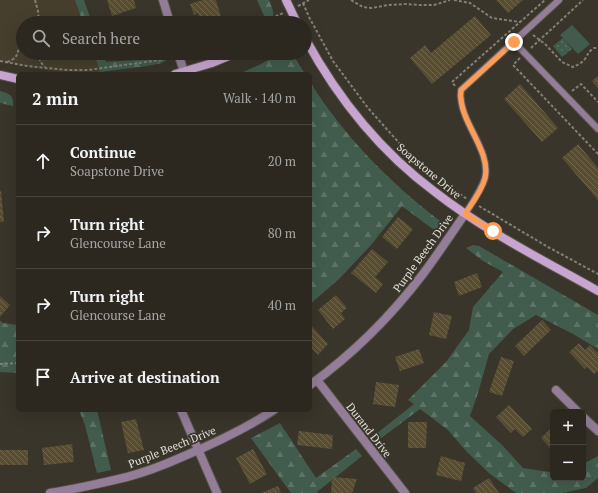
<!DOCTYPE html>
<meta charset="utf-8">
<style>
:root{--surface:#2c2820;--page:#38342d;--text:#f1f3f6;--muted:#a6a6a5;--line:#48443e}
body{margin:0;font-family:"PT Serif",serif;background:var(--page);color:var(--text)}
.controls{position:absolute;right:12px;bottom:12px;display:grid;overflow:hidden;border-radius:6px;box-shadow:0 4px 16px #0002}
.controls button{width:36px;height:36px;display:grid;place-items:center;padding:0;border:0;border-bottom:1px solid var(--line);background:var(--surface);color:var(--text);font:20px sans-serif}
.stop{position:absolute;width:12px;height:12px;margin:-9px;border:3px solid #fc9d53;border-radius:50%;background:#fff}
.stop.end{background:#fc9d53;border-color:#fff;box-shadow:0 1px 4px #0008}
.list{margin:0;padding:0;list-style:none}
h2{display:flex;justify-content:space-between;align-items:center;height:52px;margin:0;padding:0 16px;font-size:17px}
h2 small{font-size:13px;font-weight:400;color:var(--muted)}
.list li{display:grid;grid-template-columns:26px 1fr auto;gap:12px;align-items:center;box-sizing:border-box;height:72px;padding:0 16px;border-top:1px solid var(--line)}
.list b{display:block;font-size:15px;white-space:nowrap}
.list p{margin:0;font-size:13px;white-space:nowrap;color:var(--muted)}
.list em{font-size:13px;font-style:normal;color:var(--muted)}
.icon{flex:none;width:22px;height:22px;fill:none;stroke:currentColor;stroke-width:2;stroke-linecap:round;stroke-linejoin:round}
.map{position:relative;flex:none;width:598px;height:493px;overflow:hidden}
.search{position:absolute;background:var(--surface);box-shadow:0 4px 16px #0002;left:16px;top:16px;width:296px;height:44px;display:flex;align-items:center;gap:10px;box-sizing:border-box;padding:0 14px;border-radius:22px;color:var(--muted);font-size:15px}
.panel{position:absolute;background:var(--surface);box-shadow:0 4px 16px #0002;left:16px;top:72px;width:296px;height:340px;border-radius:6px}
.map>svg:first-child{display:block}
</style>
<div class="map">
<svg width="598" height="493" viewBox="0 0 598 493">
<defs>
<pattern id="green-dots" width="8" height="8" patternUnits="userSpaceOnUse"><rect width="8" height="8" fill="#415c4d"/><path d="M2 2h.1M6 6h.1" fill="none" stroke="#5c7366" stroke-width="1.8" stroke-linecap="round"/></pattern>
<pattern id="forest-firs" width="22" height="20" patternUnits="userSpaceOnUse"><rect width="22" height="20" fill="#415c4d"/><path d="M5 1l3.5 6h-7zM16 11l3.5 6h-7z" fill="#5c7366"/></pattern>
<pattern id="building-back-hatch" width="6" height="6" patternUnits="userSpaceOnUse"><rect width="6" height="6" fill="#594d31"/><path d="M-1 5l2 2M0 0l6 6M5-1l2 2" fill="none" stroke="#71664e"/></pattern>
</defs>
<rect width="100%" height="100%" fill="#3a352a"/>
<path fill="#463f2e" d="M0,0h75l8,23h-60v30h71l6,19h-28l-19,-1 -26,-4 -27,-6z"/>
<path fill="url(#green-dots)" d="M563,38l9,11 -10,8 -9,-11z"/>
<g fill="url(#forest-firs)">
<path d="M75,0h9l8,23h-9z"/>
<path d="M257,0h12c3,8 7,15 2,23h-16l10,-5z"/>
<path d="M94,53h8l4,9 32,-2 32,-7 -2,6 -6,4 -15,3 -47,6z"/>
<path d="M281,53h10l3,3 11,18h-66l22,-10z"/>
<path d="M310,82c34,54 79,100 130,139 4,3 4,8 3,13l-13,-7 -28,-21 -31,39 -32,34 -29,25z"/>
<path d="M0,91c10,3 14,4 13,15l-13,-3z"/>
<path d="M473,245l6,1 119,69v34l-25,-15 -37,-19 -23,14 -24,25 -11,39 -8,23 32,29 21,23 26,4 4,-1v7h30v-14l15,-8v22l-12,10 -24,5h-46l-26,-19 -23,-22 -19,-22 -28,-21 -40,30 -4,-5 38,-30 -6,-4 38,-38 23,-32 4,-23 30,-35 -20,-11 -17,-13z"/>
<path d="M0,321l3,2 15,2v48l-18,-1z"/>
<path d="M79,410h18l14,60 -14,3 -12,-48z"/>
<path d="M280,423l36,55 40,-29 6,7 -45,36 1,1h-27l-40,-55z"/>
</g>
<path fill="#415c4d" d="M572,25l18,19 -12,10 -18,-19z"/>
<g fill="url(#building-back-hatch)">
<path d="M107,0h27l2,8 -24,8z"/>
<path d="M203,0h13l5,17 -15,5 -2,-7 -5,2 -1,-4 -4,2 -4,-11z"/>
<path d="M496,0h27l-15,13z"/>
<path d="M475,16l16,19 -59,49 -22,-26 15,-13 6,8z"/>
<path d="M598,76v12l-6,-7z"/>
<path d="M520,84l38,44 -16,14 -38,-43z"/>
<path d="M578,144l20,24v32l-36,-42z"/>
<path d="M0,191h1l3,31h-4z"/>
<path d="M398,217l15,12 -16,20 -15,-12z"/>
<path d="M372,249l16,13 -13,15 8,7 -7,9 -25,-20z"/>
<path d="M477,273l5,14 -23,9 -5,-14z"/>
<path d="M336,295l11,13 -6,5 4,6 -12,10 -15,-19z"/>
<path d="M0,296l10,9 -10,12z"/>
<path d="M434,312l18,4 -6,23 -17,-4z"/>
<path d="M542,320l9,10 -27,26 -9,-10z"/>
<path d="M310,324l18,20 -10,11 -8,-9z"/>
<path d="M579,343l6,7 5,-5 8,8v18l-4,3 -7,-7 -2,2 -16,-17z"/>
<path d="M419,349l5,14 -24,8 -5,-14z"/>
<path d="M501,357l13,4 -12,35 -13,-4z"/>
<path d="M376,382l23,3 -4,22 -22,-3z"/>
<path d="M509,405l23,24 -9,8 -8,-8 -4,4 -15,-16z"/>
<path d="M136,419l8,31 -16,3 -7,-31z"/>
<path d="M408,422h19l-1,26h-18z"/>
<path d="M552,427l1,1v23l-12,-13z"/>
<path d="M299,431l34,4 -1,14 -35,-4z"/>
<path d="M72,444l2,18 -30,3 -2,-17z"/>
<path d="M253,449l14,25 -17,10 -14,-26z"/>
<rect x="0" y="450" width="28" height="15"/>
<path d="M441,456l24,7 -4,18 -25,-6z"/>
<path d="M332,477l25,2 -5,14h-21z"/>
<path d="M489,478l10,15h-23l-3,-5z"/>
<path d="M278,486l3,7h-20z"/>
</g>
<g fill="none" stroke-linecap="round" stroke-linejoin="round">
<defs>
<g id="lane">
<path d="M514,42l84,87"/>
<path d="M465,214c7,-11 16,-23 20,-36 6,-26 -22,-53 -24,-79 -1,-3 0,-6 0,-9l98,-90"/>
</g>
<g id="street">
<path d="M163,0l7,23"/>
<path d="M178,53l6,19"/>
<path d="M317,380l88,113"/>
<path d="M310,385c43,-31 81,-69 113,-111 15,-20 28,-40 42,-60"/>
<path d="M556,390l22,22"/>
<path d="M181,410l36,83"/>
<path d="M583,417l15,14"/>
<path d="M50,493c26,-4 52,-10 77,-16 19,-5 37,-12 55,-20 31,-13 63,-28 92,-47"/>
</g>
<g id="secondary">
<path d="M286,0l11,23"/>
<path d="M305,38c32,59 76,114 130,154 50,39 108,68 163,99"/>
<path d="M175,74l37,-11 24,-10"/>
<path d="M0,75l18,4"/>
</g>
</defs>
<use href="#lane" stroke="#58544a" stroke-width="8"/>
<use href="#street" stroke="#58544a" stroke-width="10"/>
<use href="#secondary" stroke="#58544a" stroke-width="10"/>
<g stroke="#837f76" stroke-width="2" stroke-dasharray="3 2" stroke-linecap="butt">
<path d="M35,0l3,11 1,12"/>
<path d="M351,0l12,7 9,1 16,-3 18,-1 14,1h14l16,-5"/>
<path d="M454,0l16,3 22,15 28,4"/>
<path d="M303,3l6,14 24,44 35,47 32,36 36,33 31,22"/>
<path d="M298,6l11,-6"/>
<path d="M262,23l21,-10"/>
<path d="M533,35l12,9 17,18 11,5c4,-2 9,-4 12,-8 3,-5 4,-8 9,-11h4"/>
<path d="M531,48l52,-48"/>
<path d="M39,53c-1,6 2,10 6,14"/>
<path d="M520,58l-7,7 85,89"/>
<path d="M0,61l27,5 19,2 22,2h20l72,-10 10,-2"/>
<path d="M7,62c10,-4 10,-6 12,-15"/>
<path d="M455,86l-3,-4 93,-82"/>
<path d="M572,91l9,-7 17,18"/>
<path d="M479,206l69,41 50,27"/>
<path d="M0,364l18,-1"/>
</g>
<use href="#lane" stroke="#937d99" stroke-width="6"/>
<use href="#street" stroke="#937d99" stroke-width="8"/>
<use href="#secondary" stroke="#c8a5d1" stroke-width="8"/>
</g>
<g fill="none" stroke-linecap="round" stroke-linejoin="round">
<path stroke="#fc9d53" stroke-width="5" d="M493,231l-28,-17c7,-11 17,-23 20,-36 6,-26 -22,-53 -24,-79 -1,-3 0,-6 0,-9l53,-48"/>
</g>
<g text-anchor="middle" stroke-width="3.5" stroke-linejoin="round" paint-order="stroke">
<g font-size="11" fill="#e3e0d9" stroke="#3a352a">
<text transform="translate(429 171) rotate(40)" y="4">Soapstone Drive</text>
<text transform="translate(423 253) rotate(-54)" y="4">Purple Beech Drive</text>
<text transform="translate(369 430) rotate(52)" y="4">Durand Drive</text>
<text transform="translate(172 447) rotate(-22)" y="4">Purple Beech Drive</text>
</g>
</g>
</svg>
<div class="controls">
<button>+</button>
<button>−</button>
</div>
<div class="stop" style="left:493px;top:231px"></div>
<div class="stop end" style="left:514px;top:42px"></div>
<div class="search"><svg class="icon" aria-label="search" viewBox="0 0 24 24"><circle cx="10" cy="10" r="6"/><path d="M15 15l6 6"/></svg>Search here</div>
<section class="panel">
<h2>2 min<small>Walk · 140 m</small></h2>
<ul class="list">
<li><svg class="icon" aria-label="ahead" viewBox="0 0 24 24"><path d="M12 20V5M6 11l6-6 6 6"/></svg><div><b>Continue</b><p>Soapstone Drive</p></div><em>20 m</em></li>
<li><svg class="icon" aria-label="right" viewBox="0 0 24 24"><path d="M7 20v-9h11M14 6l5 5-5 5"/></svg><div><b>Turn right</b><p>Glencourse Lane</p></div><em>80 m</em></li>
<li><svg class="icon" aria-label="right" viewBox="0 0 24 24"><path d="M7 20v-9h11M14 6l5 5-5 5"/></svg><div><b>Turn right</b><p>Glencourse Lane</p></div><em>40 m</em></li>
<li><svg class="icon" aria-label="arrive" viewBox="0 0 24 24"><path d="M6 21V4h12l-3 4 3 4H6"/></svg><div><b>Arrive at destination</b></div></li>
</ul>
</section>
</div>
